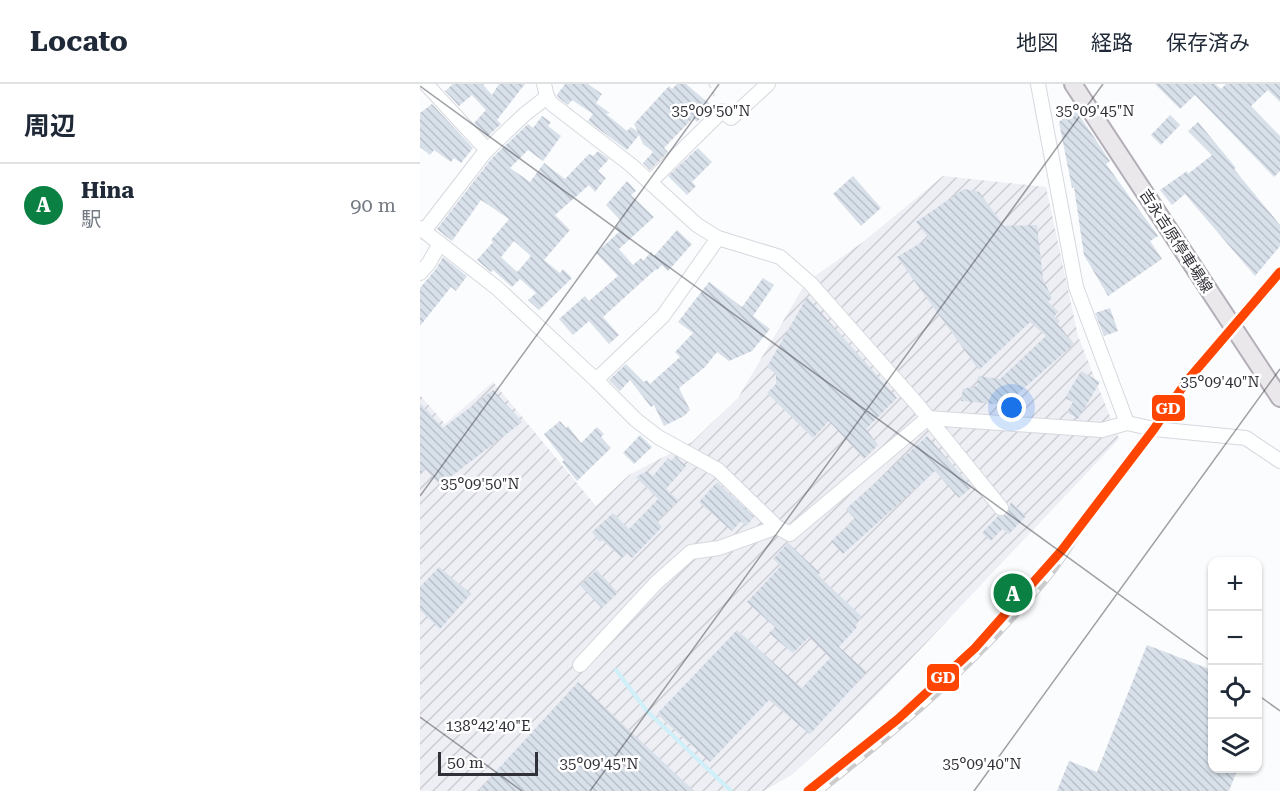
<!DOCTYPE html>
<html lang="ja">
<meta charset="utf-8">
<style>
:root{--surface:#fff;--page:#f6f6f7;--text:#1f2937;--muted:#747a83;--line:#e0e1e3;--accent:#0b8043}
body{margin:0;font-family:"Roboto Serif","Noto Sans JP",serif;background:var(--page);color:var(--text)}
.controls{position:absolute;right:18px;bottom:18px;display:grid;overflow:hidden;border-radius:12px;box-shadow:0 2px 4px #0004}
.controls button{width:54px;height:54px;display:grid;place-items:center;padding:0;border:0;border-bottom:2px solid var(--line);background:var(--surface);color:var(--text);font:30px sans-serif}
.scale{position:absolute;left:18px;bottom:15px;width:100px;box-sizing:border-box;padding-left:6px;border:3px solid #303038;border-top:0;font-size:16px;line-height:21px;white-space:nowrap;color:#303038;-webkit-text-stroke:4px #fff;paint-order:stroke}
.you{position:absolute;left:592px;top:324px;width:21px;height:21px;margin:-15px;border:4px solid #fff;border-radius:50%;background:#1a73e8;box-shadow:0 0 0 9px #1a73e833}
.badge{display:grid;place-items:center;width:39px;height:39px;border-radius:50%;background:var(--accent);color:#fff;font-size:20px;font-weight:700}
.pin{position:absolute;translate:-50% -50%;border:3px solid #fff;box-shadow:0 2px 6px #0006}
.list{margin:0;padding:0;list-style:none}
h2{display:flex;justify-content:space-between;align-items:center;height:78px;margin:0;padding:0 24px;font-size:26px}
h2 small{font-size:20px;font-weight:400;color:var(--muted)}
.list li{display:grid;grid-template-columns:39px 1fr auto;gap:18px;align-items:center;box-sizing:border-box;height:84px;padding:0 24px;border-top:2px solid var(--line)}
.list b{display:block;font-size:22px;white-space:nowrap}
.list p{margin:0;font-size:20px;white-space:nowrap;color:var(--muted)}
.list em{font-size:20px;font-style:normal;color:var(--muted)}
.icon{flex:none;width:33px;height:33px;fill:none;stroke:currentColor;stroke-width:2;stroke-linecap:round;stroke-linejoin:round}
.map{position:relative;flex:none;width:860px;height:707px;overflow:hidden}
header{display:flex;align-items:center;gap:36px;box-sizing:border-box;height:84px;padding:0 30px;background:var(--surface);border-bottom:2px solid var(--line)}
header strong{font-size:28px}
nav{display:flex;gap:33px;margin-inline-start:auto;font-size:21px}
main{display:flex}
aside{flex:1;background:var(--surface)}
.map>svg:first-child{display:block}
</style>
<header>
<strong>Locato</strong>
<nav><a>地図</a><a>経路</a><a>保存済み</a></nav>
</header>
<main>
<aside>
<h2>周辺<small></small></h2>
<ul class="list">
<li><span class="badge">A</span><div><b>Hina</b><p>駅</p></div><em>90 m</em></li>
</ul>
</aside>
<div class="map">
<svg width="860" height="707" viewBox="0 0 860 707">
<defs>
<pattern id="industrial-furrows" width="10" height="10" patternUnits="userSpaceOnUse" patternTransform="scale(1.5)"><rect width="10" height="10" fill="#eeeef5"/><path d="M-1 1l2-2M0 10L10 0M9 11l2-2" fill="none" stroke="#ccccd3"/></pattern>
<pattern id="building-back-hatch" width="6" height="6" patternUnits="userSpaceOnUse" patternTransform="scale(1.5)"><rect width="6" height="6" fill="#d8e0e9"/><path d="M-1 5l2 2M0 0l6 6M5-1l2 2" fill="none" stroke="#bac0c9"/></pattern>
</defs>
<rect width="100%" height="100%" fill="#fbfcfe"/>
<path fill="url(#industrial-furrows)" d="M523,92l103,11 32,149 41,103 -243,257 -83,78 -29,17h-344v-396l25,29 48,-42 103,124 33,-31 63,-33 46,-44 64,-109 13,-13 48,-34z"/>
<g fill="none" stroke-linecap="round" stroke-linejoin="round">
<path stroke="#cfeff9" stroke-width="4" d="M196,586l30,40 85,81"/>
</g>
<g fill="url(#building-back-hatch)" fill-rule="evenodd">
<path d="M33,0h31l-1,1 9,10 7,-11h26l-28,36 4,4 -14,13 -13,-14 12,-13 -14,-15 -13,11 -14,-15z"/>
<path d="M145,0h23l14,10 -6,9 14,10 -4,1 21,17 4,-4 7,5 -4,-8 35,-38 3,3 5,-5h9l26,22 -15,16 -4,-4 -29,30 4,4 -18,18 -7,-7 10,-11 -10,-8 -4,-9 -12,15 -39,-29 5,-7 -21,-14 -4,5 -9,-7 -2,-3z"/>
<path d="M735,0h60l6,5 5,-5h54v18l-12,-12 -17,16 29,30v35l-6,6 -79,-82 -15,14z"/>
<path d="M12,20l41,44 -12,15 -7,-5 -3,4 -17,-12 -4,5 -10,-8v-34z"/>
<path d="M655,25l35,52 -4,3 52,72 -8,5 12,18 -54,37 -24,-41 -10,-68 -2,1 -13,-66z"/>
<path d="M750,31l10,10 -19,20 -10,-10z"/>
<path d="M122,32l9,6 -3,4 13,10 -18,25 -15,-11 -18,18 20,14 14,-19 21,16 24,-25 4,2 5,-5 11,8 -11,12 8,7 -11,14 -6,-7 -34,30 15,15 -26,30 16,13 3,-4 9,9 -33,32 -11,-10 8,-7 -16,-14 -8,8 -19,-17 -2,2 -14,-12 16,-18 -2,-2 18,-21 -28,-19 -29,41 -15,-12 55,-71 36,-34 5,4zM94,157l17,15 -14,16 -16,-15z"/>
<path d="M778,38l38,46 -2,1 46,56v21l-25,30 -70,-82 -13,11 -12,-15 27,-19 1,3 24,-19 -24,-24z"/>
<path d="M278,64l14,14 -20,20 4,4 -9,9 -19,-19z"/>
<path d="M433,92l28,32 -20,18 -28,-32z"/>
<path d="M207,97l9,10 -5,4 23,22 -35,32 14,16 8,-7 2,3 8,-9 3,4 23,-26 15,14 -24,27 -6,-6 -5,5 -1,-1 -53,48 16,18 -10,9 -20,-23 -16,14 -14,-16 26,-23 4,5 29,-25 -22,-23 23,-21 -4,-4 6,-7 -15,-16z"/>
<path d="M544,105l15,3 25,34 33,-1 6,54 9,19 -4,4 11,10 -5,4 6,5 -2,3 16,20 -69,61 -44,-4 2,-12 14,-3 1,-10 22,3 46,-43 -16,-14 -51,48 -82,-113 32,-19 -13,-16z"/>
<path d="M23,173l24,19 -11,15 -5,-4 -31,39v-38l16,-19z"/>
<path d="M343,194l11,7 -21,31 17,13 -18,22 -23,10 -12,-9 -12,15 -26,21 11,22 -6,6 -20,10 -10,-21 -3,2 -21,-27 -10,11 -11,-11 17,-16 18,18 3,-2 3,4 30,-27 -5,-5 18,-19 -15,-11 31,-40 33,25z"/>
<path d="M387,213l90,101 -31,31 12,16 -14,14 -35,-38 -16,17 -46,-45 9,-9v-10l-9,-7z"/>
<path d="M690,224l8,23 -14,5 -9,-23z"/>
<path d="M661,287l19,11 -22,37 -11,-7 6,-10 -8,-4z"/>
<path d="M73,306l29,32 -82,63 -15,-16 -5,5v-71l23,25z"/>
<path d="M140,337l6,7 2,-2 13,17 16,-16 7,7 -3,3 10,11 -34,33 -15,-19 2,-2 -20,-26z"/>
<path d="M220,351l12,12 -18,17 -11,-11z"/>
<path d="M507,352l45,51 -13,11 -24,-27 -92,83 -12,-13 24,-22 -9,-10z"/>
<path d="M255,372l11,10 -20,23 13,12 -22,20 5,6 -30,31 -5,-5 -5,5 -20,-18 -2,2 -8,-10 21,-19 16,16 29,-30 -22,-22 11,-6 6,5 15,-18 3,3z"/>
<path d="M297,398l37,35 -8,9 -5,-5 -9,10 -33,-29z"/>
<path d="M591,418l15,14 -17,18 -7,-5 -11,12 -9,-8 16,-17 9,-1z"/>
<path d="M368,459l32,30 -2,2 44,42 -7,8 2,2 -18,20 28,25 -57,62 -41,-34 -59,62 -53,-48 80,-84 65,58 28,-30 -21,-21 -16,16 -24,-20 6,-6 -28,-25 34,-36 -8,-7z"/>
<path d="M19,483l32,27 -31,35 -20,-19v-23z"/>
<path d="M177,486l21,23 -16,15 -22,-23z"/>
<path d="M727,561l65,25v98h26l-9,23h-172l12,-30 28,11z"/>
<path d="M158,598l116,109h-216z"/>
</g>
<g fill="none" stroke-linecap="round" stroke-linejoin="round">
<defs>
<g id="minor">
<path d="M6,0l61,66"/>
<path d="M124,0l3,13 5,7 79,61 66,60 21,13 62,19 30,26 107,121 84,104"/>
<path d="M618,0l38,203 51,136"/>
<path d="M230,98l72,-71 9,7 37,-34"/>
<path d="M0,144l77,60 99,92 40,40 22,17 60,33 59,57 13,7 138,-116 174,12 25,-7 27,6 92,9 34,23"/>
<path d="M4,147l61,-79 40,-38 22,-17"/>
<path d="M0,189l9,-10 11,-20"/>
<path d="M176,296l67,-64 55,-78"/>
<path d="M160,581l76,-82 35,-31 28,-4 58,-21"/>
</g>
<path id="major" d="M653,0l207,314"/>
</defs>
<use href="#minor" stroke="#d7d8de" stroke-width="16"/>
<use href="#major" stroke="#b3aeb7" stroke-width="20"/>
<path stroke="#e7e8e8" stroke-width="2" stroke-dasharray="4.5 4.5" stroke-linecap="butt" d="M289,0l7,16"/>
<use href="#minor" stroke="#feffff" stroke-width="14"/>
<use href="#major" stroke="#ebe8ec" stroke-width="16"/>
<defs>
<path id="rail" d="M401,707c69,-55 135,-109 194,-175 30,-33 52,-58 72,-99"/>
</defs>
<use href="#rail" stroke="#ccccce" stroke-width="6"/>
<use href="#rail" stroke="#fff" stroke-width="4" stroke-dasharray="11" stroke-linecap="butt"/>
<defs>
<path id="rail-1" d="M388,707l90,-72 77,-71 87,-98 92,-121 32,-47 94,-110"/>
</defs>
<use href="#rail-1" stroke="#fff" stroke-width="14"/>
<use href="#rail-1" stroke="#ff4500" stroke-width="9"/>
</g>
<path fill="none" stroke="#303038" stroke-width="1.5" stroke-opacity="0.45" d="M0,2l792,576M0,412l299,-412M838,611l22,16M0,633l102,74M170,707l513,-707M554,707l306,-422"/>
<g text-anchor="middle" stroke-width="5" stroke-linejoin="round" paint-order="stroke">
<g font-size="15" fill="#303038" stroke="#fff">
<text transform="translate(756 157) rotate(57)" y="5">吉永吉原停車場線</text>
</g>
</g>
<g font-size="15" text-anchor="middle" fill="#303038" stroke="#fff" stroke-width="5" stroke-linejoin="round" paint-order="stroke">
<text x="291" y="32">35°09'50"N</text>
<text x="675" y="32">35°09'45"N</text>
<text x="800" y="303">35°09'40"N</text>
<text x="60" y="405">35°09'50"N</text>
<text x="68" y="647">138°42'40"E</text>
<text x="179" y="685">35°09'45"N</text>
<text x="562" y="685">35°09'40"N</text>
</g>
<g stroke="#fff" stroke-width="2">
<rect x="731" y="310" width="35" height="28" rx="6" fill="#ff4500"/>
<rect x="506" y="579" width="34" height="29" rx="6" fill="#ff4500"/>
</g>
<g font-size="16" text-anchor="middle" font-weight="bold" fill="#fff">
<text x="748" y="330">GD</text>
<text x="523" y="599">GD</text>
</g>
</svg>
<div class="controls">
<button>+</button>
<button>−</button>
<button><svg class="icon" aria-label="locate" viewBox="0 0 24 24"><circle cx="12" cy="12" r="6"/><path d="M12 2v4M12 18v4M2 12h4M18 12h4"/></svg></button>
<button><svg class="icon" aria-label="layers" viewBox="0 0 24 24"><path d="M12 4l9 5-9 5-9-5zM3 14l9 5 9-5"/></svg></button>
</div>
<div class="scale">50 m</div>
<div class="you"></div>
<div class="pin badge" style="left:593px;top:509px">A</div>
</div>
</main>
